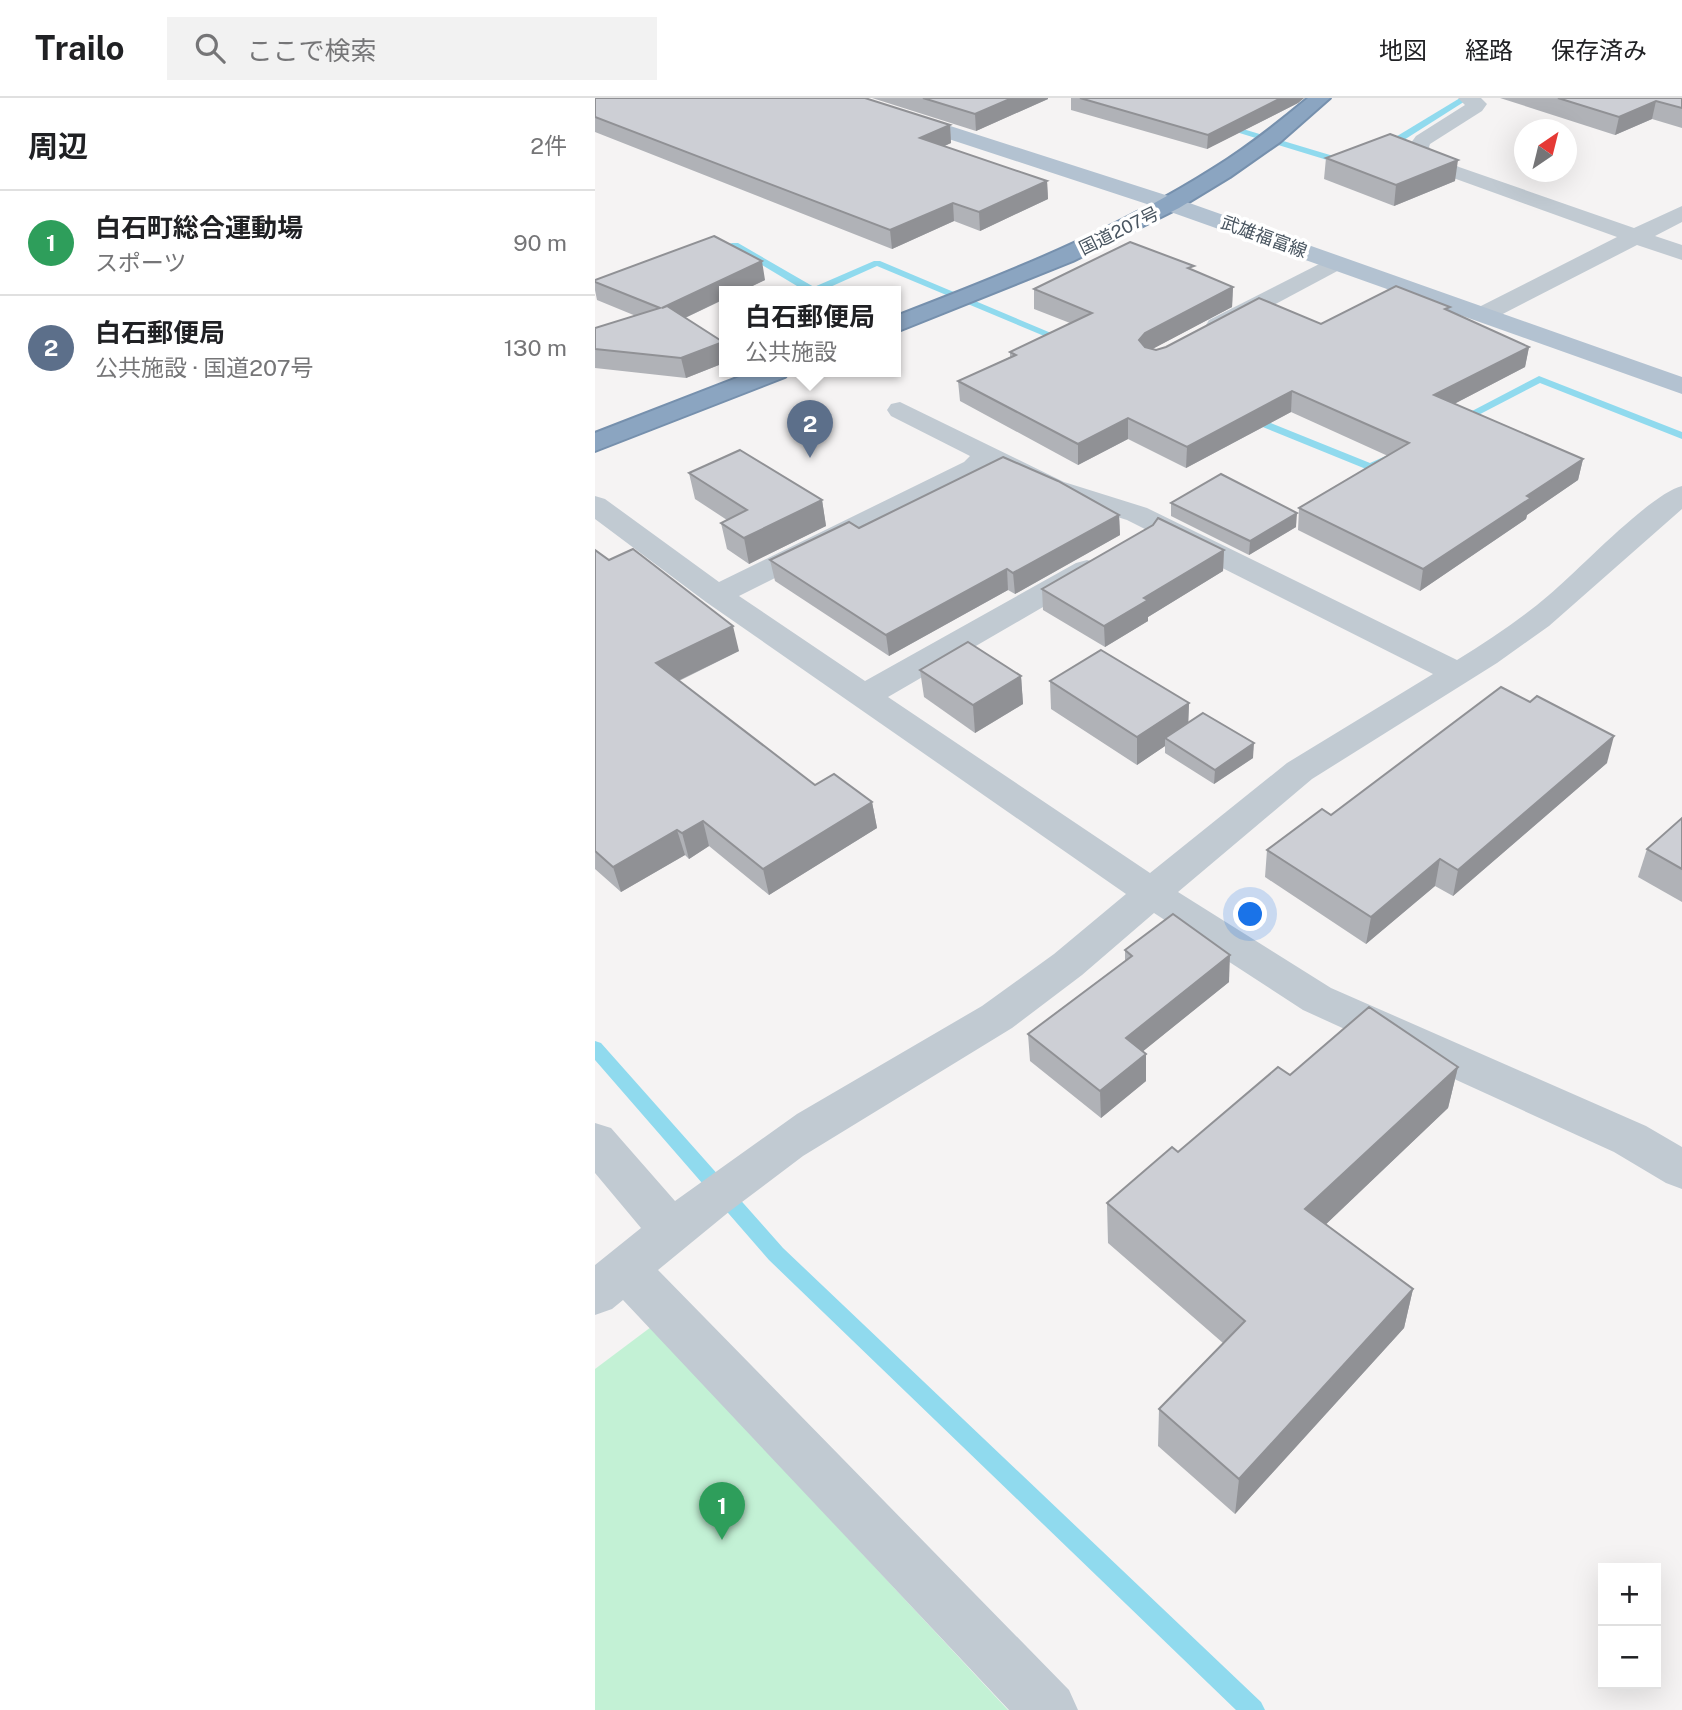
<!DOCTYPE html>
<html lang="ja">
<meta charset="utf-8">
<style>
:root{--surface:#fff;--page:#f2f2f2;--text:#202124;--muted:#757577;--line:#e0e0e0;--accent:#1a73e8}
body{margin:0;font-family:"Public Sans","Noto Sans JP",sans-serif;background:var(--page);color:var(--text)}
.controls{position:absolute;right:21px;bottom:21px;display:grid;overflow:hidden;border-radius:0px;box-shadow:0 7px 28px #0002}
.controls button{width:63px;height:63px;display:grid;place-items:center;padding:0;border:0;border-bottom:2px solid var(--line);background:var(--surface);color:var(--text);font:35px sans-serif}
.compass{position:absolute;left:919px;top:21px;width:63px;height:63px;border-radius:50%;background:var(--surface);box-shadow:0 7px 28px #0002;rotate:35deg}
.you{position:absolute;left:656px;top:817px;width:24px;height:24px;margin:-18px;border:5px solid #fff;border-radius:50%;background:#1a73e8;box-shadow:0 0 0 10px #1a73e833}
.badge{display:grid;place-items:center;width:46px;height:46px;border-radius:50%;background:var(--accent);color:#fff;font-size:23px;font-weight:700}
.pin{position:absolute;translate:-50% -58px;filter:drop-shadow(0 2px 4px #0008)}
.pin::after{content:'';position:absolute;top:37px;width:24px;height:21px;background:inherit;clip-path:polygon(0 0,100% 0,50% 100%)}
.popup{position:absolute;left:124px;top:188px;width:182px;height:91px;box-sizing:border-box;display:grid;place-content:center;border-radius:0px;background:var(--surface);filter:drop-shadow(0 2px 5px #0005);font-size:23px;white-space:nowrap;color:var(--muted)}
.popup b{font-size:26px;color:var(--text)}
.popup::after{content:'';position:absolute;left:50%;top:100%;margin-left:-14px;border:14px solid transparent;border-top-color:var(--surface)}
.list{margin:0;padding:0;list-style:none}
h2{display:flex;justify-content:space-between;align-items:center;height:91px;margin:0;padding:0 28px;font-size:30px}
h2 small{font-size:23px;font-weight:400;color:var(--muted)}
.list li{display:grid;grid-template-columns:46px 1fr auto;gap:21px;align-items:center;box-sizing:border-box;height:105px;padding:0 28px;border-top:2px solid var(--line)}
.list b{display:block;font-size:26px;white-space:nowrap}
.list p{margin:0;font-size:23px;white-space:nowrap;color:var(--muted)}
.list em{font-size:23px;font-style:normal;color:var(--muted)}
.icon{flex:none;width:38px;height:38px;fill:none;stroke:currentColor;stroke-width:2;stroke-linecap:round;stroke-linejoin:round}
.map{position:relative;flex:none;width:1087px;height:1612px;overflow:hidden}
header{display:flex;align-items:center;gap:42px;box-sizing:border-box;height:98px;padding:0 35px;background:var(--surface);border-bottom:2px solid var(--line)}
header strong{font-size:33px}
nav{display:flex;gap:38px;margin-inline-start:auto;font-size:24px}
.search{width:490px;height:63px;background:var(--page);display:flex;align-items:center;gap:18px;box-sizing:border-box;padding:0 24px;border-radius:0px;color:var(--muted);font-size:26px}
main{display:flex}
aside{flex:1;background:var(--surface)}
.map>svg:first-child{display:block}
</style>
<header>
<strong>Trailo</strong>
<div class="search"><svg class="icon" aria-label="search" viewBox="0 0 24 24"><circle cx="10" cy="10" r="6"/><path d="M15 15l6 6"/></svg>ここで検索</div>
<nav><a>地図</a><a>経路</a><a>保存済み</a></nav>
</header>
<main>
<aside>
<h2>周辺<small>2件</small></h2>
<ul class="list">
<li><span class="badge" style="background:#2e9e5b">1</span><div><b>白石町総合運動場</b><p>スポーツ</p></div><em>90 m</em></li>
<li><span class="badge" style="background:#5c6f8a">2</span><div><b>白石郵便局</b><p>公共施設 · 国道207号</p></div><em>130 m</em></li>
</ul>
</aside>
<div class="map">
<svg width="1087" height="1612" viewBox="0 0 1087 1612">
<rect width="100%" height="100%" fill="#f5f3f3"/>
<path fill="#c3f1d5" d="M56,1229l357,383h-413v-341z"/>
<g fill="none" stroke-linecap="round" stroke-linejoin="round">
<g fill="#90daee" fill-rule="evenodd">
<path d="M865,0h10l-74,47 -13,5 -4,-3z"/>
<path d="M628,25l117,35 8,-3 4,3 -15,5 -117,-36z"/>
<path d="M137,145h6l76,44 60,-26h6l190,80 -9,2 -184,-77 -58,26h-12l-73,-44 -21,7 -5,-3z"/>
<path d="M944,278l143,56v7l-142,-56 -79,41 -10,-2z"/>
<path d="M648,317h8l119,48 18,-8 6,3 -20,11h-8l-123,-50z"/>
<path d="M0,943l6,2 182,205 478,454 4,8h-29l-467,-450 -174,-200z"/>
</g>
<defs>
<g id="highway">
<path d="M713,0h22l-50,44 -50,35 -51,31 -106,53 -177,71v-16c109,-42 219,-85 318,-148 34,-21 64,-45 94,-70z"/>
<path d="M157,274h37l-4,5 -190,74v-18z"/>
</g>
</defs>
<use href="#highway" stroke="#7690ad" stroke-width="4"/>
<g fill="#c1cad2" fill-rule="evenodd">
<path d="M863,0h23l6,6 -5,7 -52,33 -1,3 6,8 24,12 175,61 48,-22v16l-27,14 27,9v15l-45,-15 -144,74 -9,2 -9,-2 -3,-5 3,-5 142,-72 -172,-62 -24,-12 -13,-16 8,-11 49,-31z"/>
<path d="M740,158l8,2 4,5 -4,5 -116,62 -9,2 -9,-2 -3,-5 3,-5z"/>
<path d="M305,304l164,80 83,26 310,152c32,-20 64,-41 92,-65 30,-25 101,-101 133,-109v23l-133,117 -52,37 -185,116 -134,113 153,96 315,138 36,21v42l-16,-6 -52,-31 -311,-142 -149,-97 -72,62 -70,53 -209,128 -73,55 -72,59 411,420 9,20h-69l-386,-410 -11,9 -17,6v-50l46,-37 -46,-55v-50l16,5 64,73 122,-87 185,-108 72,-52 72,-60 -420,-292 -111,-83v-23l10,3 114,83 245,-120 6,-6 -79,-40 -4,-6 4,-6zM396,369l53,27 83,26 306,154 -146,89 -137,110 -262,-176 210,-122 4,-6 -4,-6 -11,-3 -11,3 -211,118 -126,-85 245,-122z"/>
</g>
<path fill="#b3c2d1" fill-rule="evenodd" d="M238,0h30l318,102 501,177v17l-517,-184 -329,-108z"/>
<use href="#highway" fill="#8ba5c1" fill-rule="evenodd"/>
</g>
<g fill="#b0b2b7">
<path d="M0,0l355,27 1,18 -7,3 103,35 1,18 -68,32 -26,-10 -62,28 -297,-117z"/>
<path d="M277,0h176v1l-72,32z"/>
<path d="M476,0h233l-6,5 -91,46 -136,-39z"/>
<path d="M905,0h182v30l-30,-9 -37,16z"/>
<path d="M731,60l129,23 -61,25 -70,-27z"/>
<path d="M599,173l39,16 -1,20 -80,42 4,1 165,-26 128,-13 80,36 -4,20 -71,37 129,55 -5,21 -51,35 -1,4 -106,72 -122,-61 1,-22 89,-52 -97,-44 -105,56 -58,-29 -50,26 -118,-64 -2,-20 52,-24v-5l60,-29 -36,-14v-20z"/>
<path d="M0,182h170l-80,38 38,24 1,5v16l-38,15 -91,-10v-40l41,-12 -39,-16 -2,-10z"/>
<path d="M94,375l133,27 4,26 -77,38 -22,-15 -6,-26 6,-3 -32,-21z"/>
<path d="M576,405l125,24 -47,28 -78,-39z"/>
<path d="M524,417l1,20 -105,59 -7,-4 -119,66 -114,-75 -5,-21 89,-32z"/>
<path d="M0,452l144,101 -60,30 136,104 57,17 5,26 -108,67 -60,-49 -20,13 -4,-4 -64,37 -26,-23z"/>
<path d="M629,452l-1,21 -75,46v4l-43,26 -62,-37 -1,-21z"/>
<path d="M325,572l101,6 2,28 -48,29 -51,-36z"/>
<path d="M455,583l139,22 -1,20 65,35 -39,26 -49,-31v-7l-28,19 -86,-56z"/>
<path d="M1012,665l-154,133 -18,-10 -69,58 -101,-67 2,-27 64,-35z"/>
<path d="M1087,720v84l-44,-25 9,-28z"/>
<path d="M530,852l104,32 -86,69 3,3v27l-45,37 -71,-57 -2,-27 97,-73z"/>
<path d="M863,969l-10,41 -122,116 87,65 -9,39 -169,186 -77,-68 1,-37 64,-66 -115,-100 -1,-40 71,-51 112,-77z"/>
</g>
<g fill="#909195">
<path d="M417,0h36v1l-72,32 -1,-17z"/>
<path d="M686,0h23l-6,5 -91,46 1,-14z"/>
<path d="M1061,3l-4,18 -37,16 4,-18z"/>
<path d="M355,27l1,18 -29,13 -2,-18z"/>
<path d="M863,62l-3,21 -61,25 2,-21z"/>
<path d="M452,83l1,18 -68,32 -1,-19z"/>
<path d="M358,105l1,18 -62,28 -2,-19z"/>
<path d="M167,163l3,19 -25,12h-16v7l-58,28 -4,-19z"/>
<path d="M638,189l-1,20 -87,46 -6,-13 6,-7z"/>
<path d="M128,244l1,21 -38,15 -5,-20z"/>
<path d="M934,249l-4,20 -94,49 3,-21z"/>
<path d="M697,293l-1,21 -105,56 1,-21z"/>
<path d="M533,320v21l-50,26v-21z"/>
<path d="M988,361l-5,21 -51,35 -1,4 -106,72 3,-22 104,-73z"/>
<path d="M227,402l4,26 -77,38 -5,-26z"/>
<path d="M702,415l-1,14 -47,28 1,-14z"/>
<path d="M524,417l1,20 -105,59 -2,-21z"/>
<path d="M629,452l-1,21 -75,46v4l-43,26 -1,-21 40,-28z"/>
<path d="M412,471l1,21 -119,66 -3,-21z"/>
<path d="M138,528l6,25 -76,37 -7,-25z"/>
<path d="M426,578l2,28 -48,29 -2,-28z"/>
<path d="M594,605l-1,28 -23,7v8l-28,19v-28z"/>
<path d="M1019,638l-7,27 -154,133 5,-26z"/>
<path d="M659,645l-1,15 -39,26 1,-14z"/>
<path d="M277,704l5,26 -108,67 -6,-26z"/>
<path d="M108,723l6,25 -20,13 -7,-26z"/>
<path d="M82,732l8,25 -64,37 -8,-25z"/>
<path d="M845,761l-5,27 -69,58 5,-27z"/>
<path d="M635,857l-1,27 -103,83v-27z"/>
<path d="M551,956v27l-45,37 -1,-27z"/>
<path d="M863,969l-10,41 -148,141 5,-40z"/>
<path d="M818,1191l-9,39 -169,186 4,-35z"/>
</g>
<g fill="#cdcfd5" stroke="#909195" stroke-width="2">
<path d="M0,0h270l85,27 -30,13 127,43 -68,31 -26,-9 -63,27 -295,-113z"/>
<path d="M328,0h89l-37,16z"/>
<path d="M485,0h201l-73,37z"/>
<path d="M963,0h124v10l-26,-7 -37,16z"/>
<path d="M795,36l68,26 -62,25 -70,-27z"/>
<path d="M119,138l48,25 -100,47 5,-2 56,36 -42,16 -86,-9v-21l65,-20 -65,-26v-2z"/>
<path d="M535,144l64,24 -6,2 45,19 -88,46 -6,7 6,7 11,3 10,-3 93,-49 62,26 75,-38 54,21 -5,2 84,38 -95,48 149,64 -56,37 4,2 -108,71 -124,-61 110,-65 -117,-52 -105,56 -59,-29 -50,26 -120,-63 58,-26 -6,-3 82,-39 -58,-24z"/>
<path d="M145,352l82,50 -78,38 -23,-15 26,-13 -58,-37z"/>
<path d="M408,359l55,24 61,34 -106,58 -6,-4 -121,66 -116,-75 79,-38 10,6z"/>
<path d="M626,376l76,39 -47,28 -79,-38z"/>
<path d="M563,420l66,32 -80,48 4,2 -44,26 -62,-37 111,-64z"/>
<path d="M38,451l100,77 -77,37 159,122 19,-11 38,28 -109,67 -60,-48 -21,12 -5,-3 -64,37 -18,-16v-301l14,10z"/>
<path d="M373,544l53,34 -48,29 -53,-35z"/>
<path d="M506,552l88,53 -52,34 -87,-56z"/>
<path d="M906,589l29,15 7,-6 77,40 -156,134 -18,-11 -69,58 -104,-67 55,-41 9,6z"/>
<path d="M608,615l51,30 -39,27 -50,-32z"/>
<path d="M1087,720v51l-35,-20z"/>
<path d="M578,816l57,41 -104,83 20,16 -46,37 -72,-57 104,-78 -7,-6z"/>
<path d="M774,909l89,60 -153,142 108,80 -174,190 -80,-70 86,-88 -138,-118 65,-56 6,5 100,-85 12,8z"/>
</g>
<g text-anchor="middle" stroke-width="7" stroke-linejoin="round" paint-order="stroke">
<g font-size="18" fill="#4a5661" stroke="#fff">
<text transform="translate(524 133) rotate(-26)" y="6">国道207号</text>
<text transform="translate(669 139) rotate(20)" y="6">武雄福富線</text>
</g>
</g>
</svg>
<div class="controls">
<button>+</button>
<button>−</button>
</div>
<svg class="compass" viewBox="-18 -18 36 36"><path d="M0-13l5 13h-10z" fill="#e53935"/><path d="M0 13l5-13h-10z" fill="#757577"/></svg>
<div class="you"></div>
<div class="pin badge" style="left:127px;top:1442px;background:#2e9e5b">1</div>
<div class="pin badge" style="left:215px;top:360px;background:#5c6f8a">2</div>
<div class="popup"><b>白石郵便局</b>公共施設</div>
</div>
</main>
